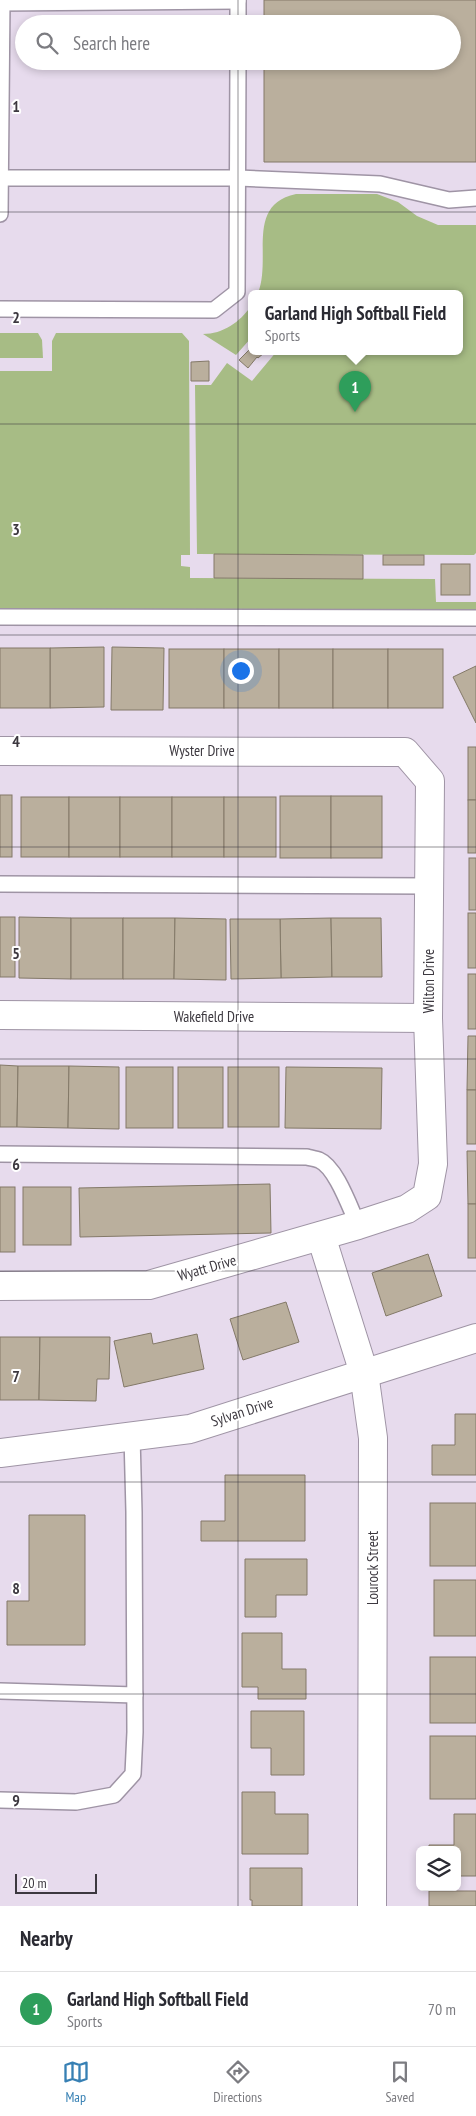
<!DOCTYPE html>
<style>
:root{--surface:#fff;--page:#f2f2f3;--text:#2b2b33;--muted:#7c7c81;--line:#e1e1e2;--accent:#3780b4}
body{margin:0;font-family:"PT Sans Narrow",sans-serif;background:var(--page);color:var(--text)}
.controls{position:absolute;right:15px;bottom:15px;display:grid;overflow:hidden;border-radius:8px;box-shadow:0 2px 8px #0003}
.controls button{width:45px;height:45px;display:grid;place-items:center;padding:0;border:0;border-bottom:1px solid var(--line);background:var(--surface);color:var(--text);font:25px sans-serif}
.scale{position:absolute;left:15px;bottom:12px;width:82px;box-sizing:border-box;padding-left:5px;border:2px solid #3c383f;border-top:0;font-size:14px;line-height:18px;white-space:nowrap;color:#3c383f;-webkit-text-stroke:4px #fff;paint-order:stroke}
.you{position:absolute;left:240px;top:670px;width:18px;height:18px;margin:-12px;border:4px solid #fff;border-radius:50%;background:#1a73e8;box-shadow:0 0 0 8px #1a73e833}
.badge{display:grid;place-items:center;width:32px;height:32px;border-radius:50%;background:var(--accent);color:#fff;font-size:16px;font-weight:700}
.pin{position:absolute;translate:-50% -41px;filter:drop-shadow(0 1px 2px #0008)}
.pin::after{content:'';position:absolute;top:26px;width:18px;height:15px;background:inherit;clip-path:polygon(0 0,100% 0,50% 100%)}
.popup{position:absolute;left:248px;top:290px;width:215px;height:65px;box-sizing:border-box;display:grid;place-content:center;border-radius:8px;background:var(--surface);filter:drop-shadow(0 1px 4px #0005);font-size:16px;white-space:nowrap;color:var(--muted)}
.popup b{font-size:19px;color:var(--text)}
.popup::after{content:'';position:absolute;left:50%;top:100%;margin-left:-10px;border:10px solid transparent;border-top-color:var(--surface)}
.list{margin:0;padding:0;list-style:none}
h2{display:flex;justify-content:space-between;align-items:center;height:65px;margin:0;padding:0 20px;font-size:21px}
h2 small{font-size:16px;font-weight:400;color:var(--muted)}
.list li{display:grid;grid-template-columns:32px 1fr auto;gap:15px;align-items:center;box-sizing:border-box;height:75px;padding:0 20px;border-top:1px solid var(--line)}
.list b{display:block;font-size:19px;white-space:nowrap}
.list p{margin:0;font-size:16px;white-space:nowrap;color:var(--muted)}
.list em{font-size:16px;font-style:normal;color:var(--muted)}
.icon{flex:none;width:28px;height:28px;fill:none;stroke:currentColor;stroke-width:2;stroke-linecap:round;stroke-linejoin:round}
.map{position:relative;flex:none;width:476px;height:1906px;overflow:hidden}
.search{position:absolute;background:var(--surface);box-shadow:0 2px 8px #0003;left:15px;right:15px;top:15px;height:55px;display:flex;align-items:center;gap:12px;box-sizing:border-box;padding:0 18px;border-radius:28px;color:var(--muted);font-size:19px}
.sheet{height:140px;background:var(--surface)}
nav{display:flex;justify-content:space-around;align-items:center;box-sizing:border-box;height:70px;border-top:1px solid var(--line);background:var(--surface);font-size:14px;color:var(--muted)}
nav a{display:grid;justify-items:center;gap:2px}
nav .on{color:var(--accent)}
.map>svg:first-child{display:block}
</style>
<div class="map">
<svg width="476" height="1906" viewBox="0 0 476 1906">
<rect width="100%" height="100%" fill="#e7dbed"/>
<g fill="#a7bc85">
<path d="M296,194h81l21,8 19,14 21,9h38v328l-2,2 -277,-1 -2,-169h16l16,-22 25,18 25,-30h182v-58h-201c14,-35 -13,-88 38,-99z"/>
<path d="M251,306v32l-15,17 -33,-21c20,0 37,-12 48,-28z"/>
<path d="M0,333h38l4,7 1,18h-43z"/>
<path d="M56,333h126l7,8 1,214h-9v11l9,1v11l245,1 1,23h40v10l-17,-3h-459v-238h52v-30z"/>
</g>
<g fill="#baaf9d" stroke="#837968">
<path d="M264,0h212v162h-212v-101h188v-37h-188z"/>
<path d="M251,348v3h11l2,2 -6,5 -1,-1 -9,11 -9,-8z"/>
<path d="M209,361v20h-18v-19z"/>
<path d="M214,554l149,1v24l-149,-1z"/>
<rect x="383" y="555" width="41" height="10"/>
<rect x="441" y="564" width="29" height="31"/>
<path d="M104,647v60l-54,1v-60z"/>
<path d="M112,647l52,1 -1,62h-52z"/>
<rect x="0" y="648" width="50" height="60"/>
<rect x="169" y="649" width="55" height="59"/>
<rect x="224" y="649" width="55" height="59"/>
<rect x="279" y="649" width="54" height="59"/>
<rect x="333" y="649" width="55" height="59"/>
<rect x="388" y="649" width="55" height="59"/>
<path d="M476,666v57l-23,-46z"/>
<rect x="468" y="747" width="8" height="53"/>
<rect x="0" y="795" width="12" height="62"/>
<rect x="280" y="796" width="51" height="62"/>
<rect x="331" y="796" width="51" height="62"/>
<rect x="21" y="797" width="48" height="60"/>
<rect x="69" y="797" width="51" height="60"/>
<rect x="120" y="797" width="52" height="60"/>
<rect x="172" y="797" width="52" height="60"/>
<rect x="224" y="797" width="52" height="60"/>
<rect x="468" y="800" width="8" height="53"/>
<rect x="469" y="858" width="7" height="52"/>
<rect x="468" y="913" width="8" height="55"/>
<rect x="0" y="917" width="15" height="60"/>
<path d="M19,917l52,1v61l-52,-1z"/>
<rect x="71" y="918" width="52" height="61"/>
<path d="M123,918h52l-1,61h-51z"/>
<path d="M175,918l51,1v61l-52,-1z"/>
<path d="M331,918l1,59 -51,1 -1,-59z"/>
<path d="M331,918h50l1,59h-50z"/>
<path d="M230,919h50l1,59 -50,1z"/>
<rect x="468" y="974" width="8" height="55"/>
<path d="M468,1036h8v54h-9z"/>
<path d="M0,1065l18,1 -1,61h-17z"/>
<path d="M18,1066h51l-1,62 -51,-1z"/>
<path d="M69,1066l50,1v62l-51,-1z"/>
<rect x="126" y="1067" width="47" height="61"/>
<rect x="178" y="1067" width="45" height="61"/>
<rect x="228" y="1067" width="51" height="60"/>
<path d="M286,1067l96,1 -1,61 -96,-1z"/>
<rect x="467" y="1090" width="9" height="54"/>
<path d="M467,1151h9v53h-8z"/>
<path d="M270,1184l1,49 -191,4 -1,-49z"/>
<rect x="0" y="1187" width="15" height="65"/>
<rect x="23" y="1187" width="48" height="58"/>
<rect x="468" y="1204" width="8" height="54"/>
<path d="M428,1254l14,42 -56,20 -14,-43z"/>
<path d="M286,1302l13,40 -56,18 -13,-41z"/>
<path d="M151,1333l2,11 44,-10 7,35 -80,18 -10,-46z"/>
<path d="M0,1337h40l-1,63h-39z"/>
<path d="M40,1337h70l-1,42h-12l-1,22 -57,-1z"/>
<path d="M455,1414h21v61h-44v-30h23z"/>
<path d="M225,1475h80v66h-104v-20h24z"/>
<rect x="430" y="1503" width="46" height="63"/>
<path d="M29,1515h56v130h-78v-44h22z"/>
<path d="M245,1559h62v36h-31v22h-31z"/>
<rect x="434" y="1580" width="42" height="56"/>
<path d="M242,1633h40v36h24v30h-48v-12h-16z"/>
<rect x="430" y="1657" width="46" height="66"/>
<path d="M251,1711h53v64h-33v-27h-20z"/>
<rect x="430" y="1736" width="46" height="63"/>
<path d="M242,1792h33v22h33v40h-66z"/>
<path d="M454,1814h22v62h-19v-26h-28v-5h25z"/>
<path d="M250,1868h52v38h-50v-6h-2z"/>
<rect x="429" y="1891" width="47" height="15"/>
</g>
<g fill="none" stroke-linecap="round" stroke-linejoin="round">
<defs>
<g id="lane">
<path d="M0,3l238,-2"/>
<path d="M238,24v-24"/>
<path d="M0,178h238l142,6 69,16 27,-2"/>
<path d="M0,214l2,-214"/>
<path d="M0,309l214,1 23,-18 1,-231"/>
<path d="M0,617l476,1"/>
<path d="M0,884l429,2"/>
<path d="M0,1154l307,3c4,1 9,2 12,3 17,7 31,48 39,65"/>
<path d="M0,1691l135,4"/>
<path d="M0,1800l76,2 38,-7 19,-21 2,-42 -1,-220 -2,-76"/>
</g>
<g id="street">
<path d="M0,751l405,1 25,29 -2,237 5,146 -6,32 -20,13 -49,16 -209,60 -149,1"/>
<path d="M0,1015l428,3"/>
<path d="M321,1236l43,137 9,65 -1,468"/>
</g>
<path id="secondary" d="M0,1453l190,-24 286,-91"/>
</defs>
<use href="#lane" stroke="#9f94a5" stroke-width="18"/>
<use href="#street" stroke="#9f94a5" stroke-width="30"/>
<use href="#secondary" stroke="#9f94a5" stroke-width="30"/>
<use href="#lane" stroke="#fff" stroke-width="15"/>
<use href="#street" stroke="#fff" stroke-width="28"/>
<use href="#secondary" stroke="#fff" stroke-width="28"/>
</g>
<path fill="none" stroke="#3c383f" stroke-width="1" stroke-opacity="0.55" d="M238,0v24M238,61v1845M0,212h476M0,424h476M0,635h476M0,847h476M0,1059h476M0,1271h476M0,1482h476M0,1694h476"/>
<g text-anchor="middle" stroke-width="4" stroke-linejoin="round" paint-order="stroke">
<g font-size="15" fill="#3c383f" stroke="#fff">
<text x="202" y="756">Wyster Drive</text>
<text transform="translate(429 981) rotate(-90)" y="5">Wilton Drive</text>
<text x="214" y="1022">Wakefield Drive</text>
<text transform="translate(207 1268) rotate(-16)" y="5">Wyatt Drive</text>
<text transform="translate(242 1412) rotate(-18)" y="5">Sylvan Drive</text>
<text transform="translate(373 1568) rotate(-90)" y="5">Lourock Street</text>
</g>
</g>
<g font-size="16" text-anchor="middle" font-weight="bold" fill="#3c383f" stroke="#fff" stroke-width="4" stroke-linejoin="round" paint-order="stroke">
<text x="16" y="112">1</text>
<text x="16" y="323">2</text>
<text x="16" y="535">3</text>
<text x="16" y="747">4</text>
<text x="16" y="959">5</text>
<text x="16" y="1170">6</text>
<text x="16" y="1382">7</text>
<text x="16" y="1594">8</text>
<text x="16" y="1806">9</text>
</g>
</svg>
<div class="controls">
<button><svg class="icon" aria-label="layers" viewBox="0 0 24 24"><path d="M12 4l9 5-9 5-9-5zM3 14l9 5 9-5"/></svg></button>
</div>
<div class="scale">20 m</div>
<div class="you"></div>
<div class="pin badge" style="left:355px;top:412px;background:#2e9e5b">1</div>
<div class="popup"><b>Garland High Softball Field</b>Sports</div>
<div class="search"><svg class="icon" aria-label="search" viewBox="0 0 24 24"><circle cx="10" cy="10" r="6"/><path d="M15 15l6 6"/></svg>Search here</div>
</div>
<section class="sheet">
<h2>Nearby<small></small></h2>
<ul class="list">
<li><span class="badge" style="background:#2e9e5b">1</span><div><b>Garland High Softball Field</b><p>Sports</p></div><em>70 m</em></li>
</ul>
</section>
<nav>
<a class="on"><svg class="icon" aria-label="map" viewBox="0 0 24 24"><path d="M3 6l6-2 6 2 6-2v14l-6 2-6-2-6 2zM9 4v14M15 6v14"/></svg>Map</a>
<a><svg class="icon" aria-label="directions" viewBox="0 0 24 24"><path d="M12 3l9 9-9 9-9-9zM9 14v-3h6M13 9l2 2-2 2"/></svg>Directions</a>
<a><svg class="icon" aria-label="saved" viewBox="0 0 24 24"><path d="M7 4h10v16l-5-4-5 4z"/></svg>Saved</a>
</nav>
